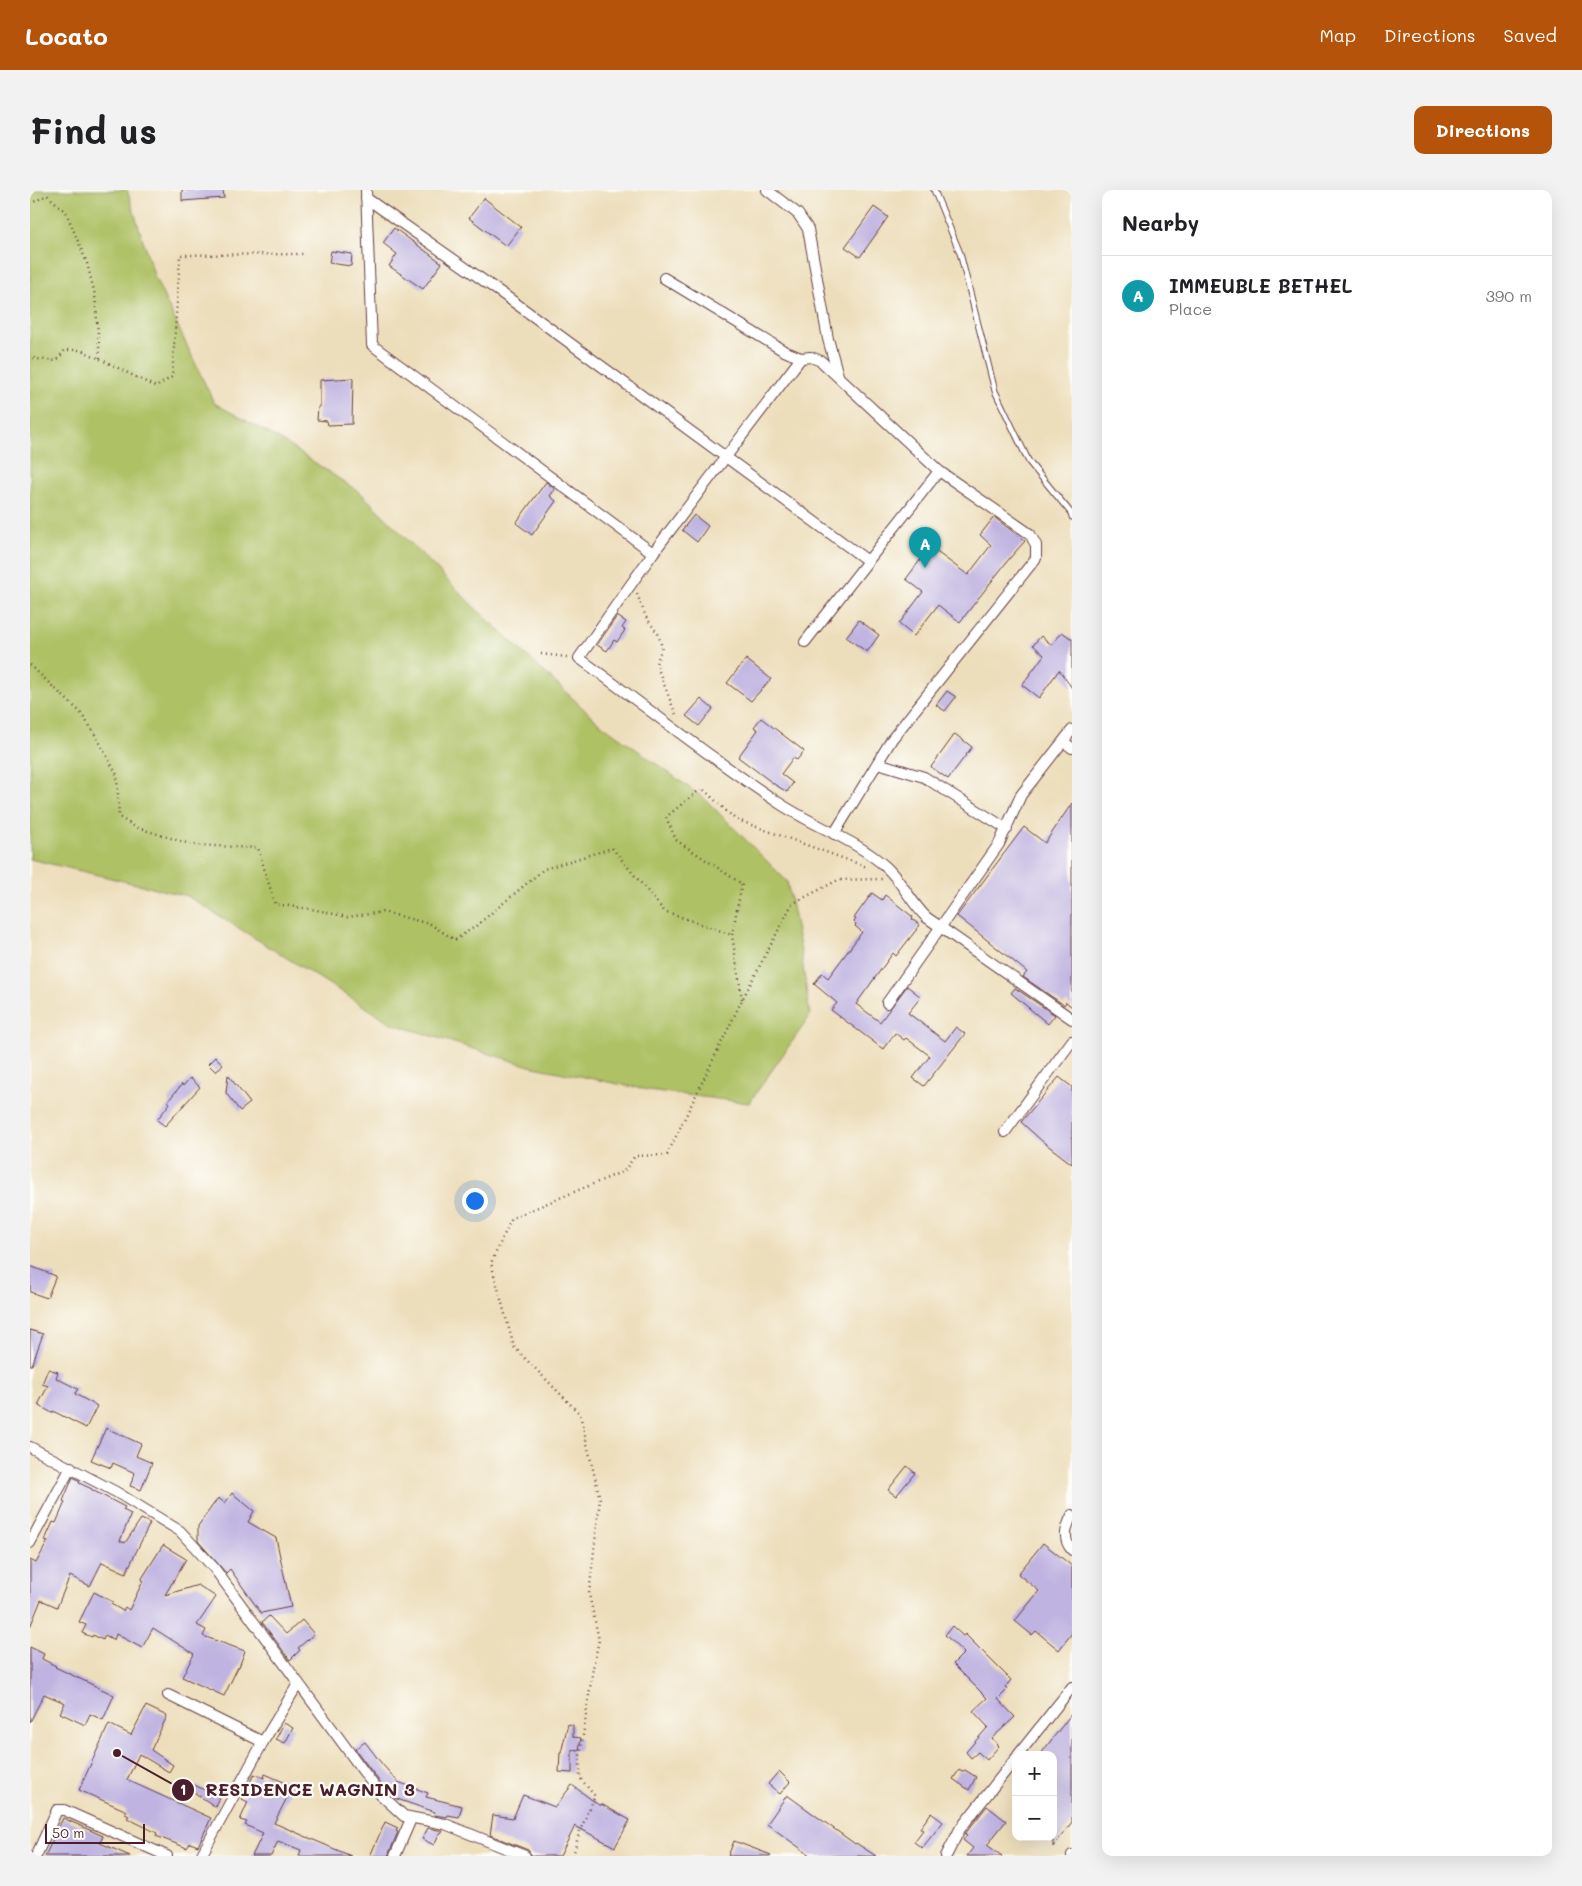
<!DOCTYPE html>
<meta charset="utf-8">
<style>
:root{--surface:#fff;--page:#f2f2f2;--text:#202124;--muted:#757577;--line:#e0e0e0;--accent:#b45309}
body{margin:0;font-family:Mali,sans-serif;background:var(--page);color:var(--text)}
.controls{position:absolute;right:15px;bottom:15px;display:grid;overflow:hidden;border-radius:10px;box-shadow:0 5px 20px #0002}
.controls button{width:45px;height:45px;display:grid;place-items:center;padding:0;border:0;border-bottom:1px solid var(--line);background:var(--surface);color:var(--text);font:25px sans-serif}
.scale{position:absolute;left:15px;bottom:12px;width:100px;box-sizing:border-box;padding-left:5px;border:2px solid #4a1f2b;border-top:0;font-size:14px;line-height:18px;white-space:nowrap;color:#4a1f2b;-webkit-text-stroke:4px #fdfcf7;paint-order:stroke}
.you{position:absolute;left:444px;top:1010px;width:18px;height:18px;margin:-12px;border:4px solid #fff;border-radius:50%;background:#1a73e8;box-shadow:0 0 0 8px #1a73e833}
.badge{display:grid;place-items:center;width:32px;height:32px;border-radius:50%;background:var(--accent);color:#fff;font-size:16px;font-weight:700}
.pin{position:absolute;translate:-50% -41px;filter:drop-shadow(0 1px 2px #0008)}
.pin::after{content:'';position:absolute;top:26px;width:18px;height:15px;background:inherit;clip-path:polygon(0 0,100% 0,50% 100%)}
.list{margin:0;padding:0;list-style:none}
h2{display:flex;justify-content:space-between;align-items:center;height:65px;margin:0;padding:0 20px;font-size:21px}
h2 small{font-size:16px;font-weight:400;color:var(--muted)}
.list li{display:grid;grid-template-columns:32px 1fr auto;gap:15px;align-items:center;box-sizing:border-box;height:80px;padding:0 20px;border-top:1px solid var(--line)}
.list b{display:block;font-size:19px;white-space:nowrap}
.list p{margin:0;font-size:16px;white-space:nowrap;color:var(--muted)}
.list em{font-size:16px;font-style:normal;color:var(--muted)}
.map{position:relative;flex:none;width:1042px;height:1666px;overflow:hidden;border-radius:10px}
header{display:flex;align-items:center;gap:30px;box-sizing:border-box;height:70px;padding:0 25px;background:var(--accent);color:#fff}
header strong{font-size:24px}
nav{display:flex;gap:28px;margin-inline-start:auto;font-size:18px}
.intro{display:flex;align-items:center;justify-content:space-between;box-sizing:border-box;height:120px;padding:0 30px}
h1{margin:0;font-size:35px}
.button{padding:12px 22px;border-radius:10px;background:var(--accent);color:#fff;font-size:18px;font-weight:700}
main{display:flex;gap:30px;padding:0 30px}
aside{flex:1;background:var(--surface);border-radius:10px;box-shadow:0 5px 20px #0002}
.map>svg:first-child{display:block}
</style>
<header>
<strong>Locato</strong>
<nav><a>Map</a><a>Directions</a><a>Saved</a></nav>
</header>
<div class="intro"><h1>Find us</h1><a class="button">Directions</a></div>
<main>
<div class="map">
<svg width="1042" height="1666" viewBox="0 0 1042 1666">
<rect width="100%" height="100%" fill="#fdfcf7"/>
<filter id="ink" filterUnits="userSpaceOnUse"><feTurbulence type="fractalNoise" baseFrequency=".02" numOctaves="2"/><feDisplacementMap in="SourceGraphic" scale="10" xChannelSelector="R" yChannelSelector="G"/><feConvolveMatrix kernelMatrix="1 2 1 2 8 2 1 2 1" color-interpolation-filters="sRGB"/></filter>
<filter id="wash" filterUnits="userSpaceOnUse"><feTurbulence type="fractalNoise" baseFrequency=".0096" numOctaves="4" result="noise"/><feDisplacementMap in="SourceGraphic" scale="20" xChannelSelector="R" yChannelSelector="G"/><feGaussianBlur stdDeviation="1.12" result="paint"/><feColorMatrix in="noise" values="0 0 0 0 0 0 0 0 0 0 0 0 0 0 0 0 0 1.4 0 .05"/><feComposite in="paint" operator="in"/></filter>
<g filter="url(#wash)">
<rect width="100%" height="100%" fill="#eddebb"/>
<path fill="#aec165" stroke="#7c7048" d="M0,0h97l28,88 59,125 65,36 83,55 111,112 124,115 108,78 82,82 14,71 9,64 -61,87 -101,-13 -119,-24 -136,-42 -206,-128 -157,-37z"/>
<g id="blocks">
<g fill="#bfb4e1">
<path d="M152,0h41l1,8 -42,3z"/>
<path d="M454,8l37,29 -15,19 -37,-28z"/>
<path d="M844,17l14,10 -28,40 -15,-10z"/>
<path d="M364,38l48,35 -19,26 -34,-23 8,-12 -14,-11z"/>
<path d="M301,61l21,3 -1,12 -22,-3z"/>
<path d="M323,188l-1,46 -24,1 -1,-4 -10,-1 1,-13h2v-27z"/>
<path d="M516,292l9,7 -5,7 6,5 -24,34 -16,-12z"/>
<path d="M664,325l14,11 -11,16 -15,-12z"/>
<path d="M964,327l31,24 -16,18 -49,63 -22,-17 -24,31 -15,-12 24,-32 -17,-13 24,-32 38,28 23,-30 -11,-10z"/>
<path d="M587,426l9,6 -4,6 3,2 -8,12 -3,-2 -7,11 -10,-6z"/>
<path d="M829,430l20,15 -12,17 -21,-15z"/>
<path d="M1032,442l10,7v49l-13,-18 -20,28 -17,-13 22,-30 -11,-10 8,-9 11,9z"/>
<path d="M716,469l25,20 -20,22 -24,-18z"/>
<path d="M917,501l9,6 -11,14 -9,-6z"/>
<path d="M671,509l12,10 -14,17 -13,-10z"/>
<path d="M731,528l43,33 -7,9 -4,-2 -12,16 12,9 -6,9 -13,-8 -36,-27 20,-27 -4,-3z"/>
<path d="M925,544l17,13 -24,32 -17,-12z"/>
<path d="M1042,613v204l-6,-5 -2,3 -41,-28 4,-5 -70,-56 67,-89 21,16z"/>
<path d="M842,703l10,7 3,-5 28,22 -1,2 8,6 -24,31 -3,-3 -37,51 24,18 27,-36 14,11 -13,16 37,28 11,-14 9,7 -41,52 -11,-8 17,-22 -24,-18 -2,2 -9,-7 -12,16 -52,-39 6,-7 -23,-19 8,-11 6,5 34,-46 -7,-6 1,-2 -2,-2 2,-3 -2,-1z"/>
<path d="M985,798l40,27 -7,9 -37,-31z"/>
<path d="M185,867l8,7 -7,8 -8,-8z"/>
<path d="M198,885l22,28 -10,8 -14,-18z"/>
<path d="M1029,887l13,10v77l-30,-23 -21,-19z"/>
<path d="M160,888l10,9 -35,39 -8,-6 13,-17 -2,-2 14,-17 1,2z"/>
<path d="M0,1076l26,10 -9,22 -17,-6z"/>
<path d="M0,1140l13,4 -11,31h-2z"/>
<path d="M18,1179l10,3 -2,6 22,11 -3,5 22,12 -11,22 -33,-17 -1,2 -14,-8 10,-19 -6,-2z"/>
<path d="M76,1238l35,16 -5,12 16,7 -11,27 -11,-4 5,-13 -22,-10 -2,5 -20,-8z"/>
<path d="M877,1276l8,7 -19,23 -8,-6z"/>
<path d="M43,1287l7,4 -1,2 13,6v1l33,17 -2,3 8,4 -11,27 5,2 16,-24 9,4 -24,50 -24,-11 -12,24 -20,-10 -13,31 -16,-7 -11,27v-67l6,3 12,-22 -3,-1 8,-18 3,1 9,-21 -2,-1z"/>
<path d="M202,1303l22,18 -6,11 28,16 15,69 -30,6 -31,-44 -4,4 -28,-32v-15l20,-28 7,5z"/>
<path d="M1013,1353l29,23v67l-13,17 -23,-19 -4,4 -17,-14 24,-30 -21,-17z"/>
<path d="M133,1355l23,14 -21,36 33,-10 18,12 -19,28 9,5 -3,6 42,15 -6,16h-1l-14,29 -42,-19 12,-23 -41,-26 -11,20 -26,-14 -2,6 -9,-5 -2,5 -10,-5 -1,2 -10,-4 4,-8 -7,-3 15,-30 19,10 -2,2 12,7 2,-4 4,3 14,-29 -2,-1z"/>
<path d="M239,1426l17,18 16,-14 12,14 -16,14 2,2 -10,10 -28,-38z"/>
<path d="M922,1436l11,10 2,-2 46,46 -6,7 2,3 -9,9 17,18 -23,21 7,8 -12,14 -9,-8 -7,6 -5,-6 22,-25 -15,-16 14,-13 -34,-34 11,-11 -19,-18z"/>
<path d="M0,1457l14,7 -2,5 14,7 -1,1 59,28 -11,25 -13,-6 -5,11 -25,-12 5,-10 -21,-9 -14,28z"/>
<path d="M116,1516l21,10 -16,34 22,15 -4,7 -30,-18 -12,26 84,38 -13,28 -8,-3 -3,5 -31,-12 1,-3 -30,-15 2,-2 -4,-2 2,-3 -48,-21 30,-66 22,11z"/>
<path d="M1042,1523v109l-19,25v-92h-13z"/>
<path d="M254,1533l9,5 -8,15 -9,-4z"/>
<path d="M538,1534l5,1v12l8,1 -2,13 -7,-1v23l-13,-1 1,-19h1z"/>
<path d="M335,1552l17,22 16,18 30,11 -2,4 36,9 -3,11 -11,-2 -1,2 -13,-2 1,-3 -41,-14 -9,-9 -30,-40z"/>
<path d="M929,1580l3,2 3,-2 11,7 -7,13 -16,-11z"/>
<path d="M749,1581l11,11 -10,12 -12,-10z"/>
<path d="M224,1584l10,4 1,-4 28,12 -19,37 77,33h-52l2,-6 -23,-9 -7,15h-19l11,-23 -18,-8 2,-3 -7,-2 8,-18 -6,-3z"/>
<path d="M162,1594l28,13 -4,10 -27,-18z"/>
<path d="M542,1595l28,21 1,-2 29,16 -15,27 -40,-21 -15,30h-28l-4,-6 -38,-15 3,-20 20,3 10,-23 32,12z"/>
<path d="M757,1605l68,49 1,-1 20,13h-65l-44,-32z"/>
<path d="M957,1616l19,15 -19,24 15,11h-35l6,-8 -10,-8 4,-5 -2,-1z"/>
<path d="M901,1623l12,9 -21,26 -8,-6 9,-12 -3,-2z"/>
<path d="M33,1628l40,18 -3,7 30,13h-85z"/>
<path d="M355,1632l13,6 -2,3 2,1 -10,24h-18z"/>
<path d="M398,1638l15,3 -2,3h-2l-5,11 -12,-6z"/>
<path d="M704,1651l37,14 -1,1h-42z"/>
</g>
</g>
</g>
<g filter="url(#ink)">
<use href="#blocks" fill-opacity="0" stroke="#623c41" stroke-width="1"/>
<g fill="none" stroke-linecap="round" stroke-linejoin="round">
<defs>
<path id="lane" d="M904,0l26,63 35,138 34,71 42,51 1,4"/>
<g id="street">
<path d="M336,0l6,155 281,208"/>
<path d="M737,0l31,24 10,15 20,110 10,36"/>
<path d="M336,8l141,99 361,264 71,-90"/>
<path d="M634,88l120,73 17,7 10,-1 10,4 118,110 91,63 6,11v13l-144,181 -58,95"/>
<path d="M771,168l-148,195 -74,105c66,48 131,100 200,145 34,23 76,36 107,64 16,15 25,35 40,50l146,102"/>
<path d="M775,452l63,-81"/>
<path d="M1034,552l8,6"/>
<path d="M848,573l46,14 83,52"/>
<path d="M857,813l112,-159 22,-49 51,-65"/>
<path d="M975,942l67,-91"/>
<path d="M0,1257l86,45 64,39 34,37 166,226 24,22 41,8 80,32"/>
<path d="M1042,1325c-6,13 -10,24 0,35"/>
<path d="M0,1353l41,-76"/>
<path d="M138,1505l95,47"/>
<path d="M988,1565l54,-68"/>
<path d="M6,1666l21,-46h7l103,46"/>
<path d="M171,1666l62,-114 35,-58"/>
<path d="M365,1666l16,-37"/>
<path d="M916,1666l14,-27 56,-71"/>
<path d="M1042,1666v-1"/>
</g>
</defs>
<use href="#lane" stroke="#623c41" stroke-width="7"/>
<use href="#street" stroke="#623c41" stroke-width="12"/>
<g stroke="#623c41" stroke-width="2.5" stroke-dasharray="1 4" stroke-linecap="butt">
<path d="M0,14l17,-9 19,17 21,51 8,32 5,64 -19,-9h-16l-9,11 -20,-2 -6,-3"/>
<path d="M70,169l56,28 16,-10 8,-122 123,-1"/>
<path d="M607,404l9,23 12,17 4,13 -6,17 20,51"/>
<path d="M511,464l26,3"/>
<path d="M0,475l49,46 13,18 25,46 2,42 16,10 58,18 65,3 17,56 42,6 30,7 36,-5 47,12 25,16 21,-14 68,-57 68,-21 52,63 68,24"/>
<path d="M712,809l-10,-64 10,-51 -66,-44 -10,-23 36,-29 33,31 132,48"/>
<path d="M543,1666l6,-23 16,-37 -15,-18v-22l13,-88 6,-28 -10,-46 11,-95 -20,-85 -66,-67 -23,-84 21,-45 112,-47 11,-15 32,-1 75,-155 50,-96 46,-24 44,-1"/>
</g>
<use href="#lane" stroke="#fff" stroke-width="5"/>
<use href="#street" stroke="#fff" stroke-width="10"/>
</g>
</g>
<path fill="none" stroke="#4a1f2b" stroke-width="2" d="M87 1563L153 1600"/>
<g fill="#4a1f2b" stroke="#fdfcf7" stroke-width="2">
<circle cx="87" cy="1563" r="5"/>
<circle cx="153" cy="1600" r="12"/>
</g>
<g font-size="15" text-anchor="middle" font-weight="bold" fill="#fff">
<text x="153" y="1605">1</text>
</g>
<g font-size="18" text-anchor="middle" font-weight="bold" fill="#4a1f2b" stroke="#fdfcf7" stroke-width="4.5" stroke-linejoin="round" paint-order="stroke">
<text x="280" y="1606">RESIDENCE WAGNIN 3</text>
</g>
</svg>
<div class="controls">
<button>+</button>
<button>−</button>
</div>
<div class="scale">50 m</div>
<div class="you"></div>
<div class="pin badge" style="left:895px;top:378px;background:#0f9aa8">A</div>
</div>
<aside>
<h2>Nearby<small></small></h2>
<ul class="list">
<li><span class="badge" style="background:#0f9aa8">A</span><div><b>IMMEUBLE BETHEL</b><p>Place</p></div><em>390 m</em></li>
</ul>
</aside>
</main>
